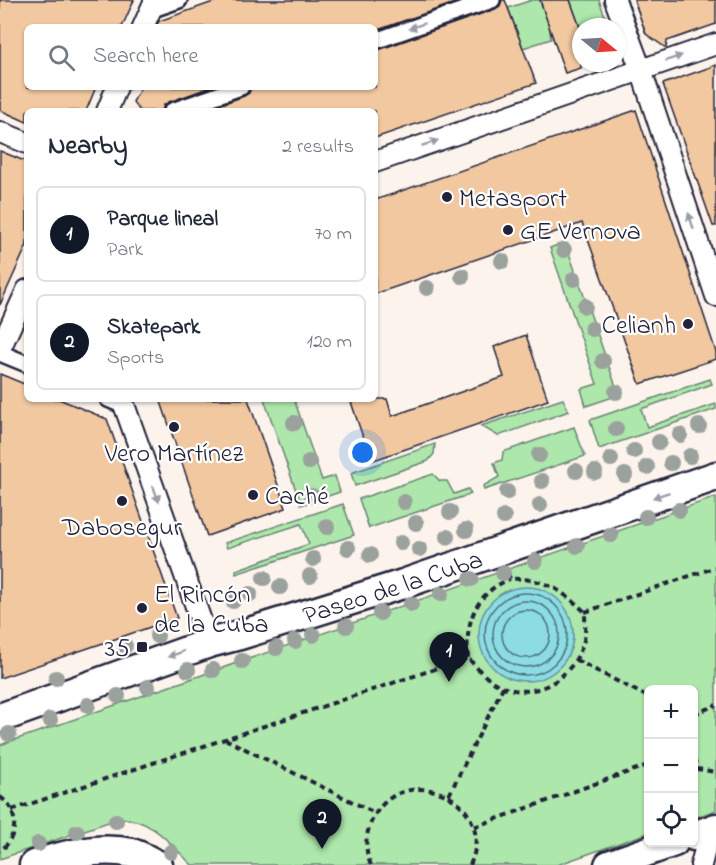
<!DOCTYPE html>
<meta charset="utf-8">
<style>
:root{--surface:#fff;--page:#f2f2f3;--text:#1f2937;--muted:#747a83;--line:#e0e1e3;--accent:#111827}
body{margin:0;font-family:"Indie Flower",sans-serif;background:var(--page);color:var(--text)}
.controls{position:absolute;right:18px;bottom:18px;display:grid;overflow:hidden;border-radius:9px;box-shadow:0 2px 4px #0004}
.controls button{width:54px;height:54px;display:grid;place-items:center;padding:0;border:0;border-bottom:2px solid var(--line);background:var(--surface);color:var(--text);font:30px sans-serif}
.compass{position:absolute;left:572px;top:18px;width:54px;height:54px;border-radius:50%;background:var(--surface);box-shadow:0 2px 4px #0004;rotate:108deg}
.you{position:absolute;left:363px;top:453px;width:21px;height:21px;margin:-15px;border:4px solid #fff;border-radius:50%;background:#1a73e8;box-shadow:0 0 0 9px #1a73e833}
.badge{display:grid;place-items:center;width:39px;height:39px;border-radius:50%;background:var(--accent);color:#fff;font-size:20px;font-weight:700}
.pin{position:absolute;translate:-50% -50px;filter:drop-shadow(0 2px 3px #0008)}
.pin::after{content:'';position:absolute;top:32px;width:21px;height:18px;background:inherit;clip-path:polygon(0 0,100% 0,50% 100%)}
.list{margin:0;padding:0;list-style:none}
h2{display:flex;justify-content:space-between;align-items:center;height:78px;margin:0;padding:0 24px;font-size:26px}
h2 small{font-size:20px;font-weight:400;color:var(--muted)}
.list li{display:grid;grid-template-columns:39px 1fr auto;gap:18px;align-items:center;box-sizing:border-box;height:96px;margin:0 12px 12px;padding:0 12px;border:2px solid var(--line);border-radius:9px}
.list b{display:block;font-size:22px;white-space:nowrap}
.list p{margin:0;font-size:20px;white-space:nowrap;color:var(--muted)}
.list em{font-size:20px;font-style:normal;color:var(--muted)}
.icon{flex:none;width:33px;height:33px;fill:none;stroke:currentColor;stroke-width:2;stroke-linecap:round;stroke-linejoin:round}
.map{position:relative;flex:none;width:716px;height:865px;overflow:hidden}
.search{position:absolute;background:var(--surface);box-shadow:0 2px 4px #0004;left:24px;top:24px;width:354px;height:66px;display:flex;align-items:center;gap:15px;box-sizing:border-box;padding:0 21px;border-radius:9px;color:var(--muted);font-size:22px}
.panel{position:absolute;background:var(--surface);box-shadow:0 2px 4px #0004;left:24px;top:108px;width:354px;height:294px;border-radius:9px}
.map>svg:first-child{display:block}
</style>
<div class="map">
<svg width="716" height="865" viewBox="0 0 716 865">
<rect width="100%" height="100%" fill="#fcf4ec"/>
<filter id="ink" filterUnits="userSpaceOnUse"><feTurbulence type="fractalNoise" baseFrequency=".0167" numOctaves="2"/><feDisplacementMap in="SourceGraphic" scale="12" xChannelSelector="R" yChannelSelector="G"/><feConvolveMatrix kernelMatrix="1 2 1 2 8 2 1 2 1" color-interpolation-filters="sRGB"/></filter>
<g filter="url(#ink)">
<g fill="#ade7ab" stroke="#688473" stroke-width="1.5">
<path d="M532,0h8l9,25 2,14 -28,9 -15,-40z"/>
<path d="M570,0h29l7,19 -26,9z"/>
<path d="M565,242l54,153 -33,11 -5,-17 16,-5 -47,-136z"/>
<path d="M710,379l2,5 -71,25 6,18 69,-23v5l-117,40 -9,-29z"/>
<path d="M264,399h30l28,81 13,-4 5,16 -39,13z"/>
<path d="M563,399l6,12 -71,25 -17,-10z"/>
<path d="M574,427l11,29 -101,34 -1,-4 16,-9 -5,-14 8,-3 1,-8z"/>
<path d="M435,444l-1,10 -6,7 -73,25 -4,-13z"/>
<path d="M433,474l7,7h7l7,13 14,-5 3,5 -102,34 -10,-29z"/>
<path d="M716,497v313l-22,8v-128h-46v143l-91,32h-365c-23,-22 -38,-45 -72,-47l-120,41v-114z"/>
<path d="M343,504l11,31 -118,39v-4l73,-26 -8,-20 -74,24 -2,-5z"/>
</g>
<circle fill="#8cdde3" stroke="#6292a0" stroke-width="1.5" cx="526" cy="634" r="47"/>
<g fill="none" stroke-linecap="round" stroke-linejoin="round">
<g stroke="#4c6d7e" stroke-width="1.5">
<circle cx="526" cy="634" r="41"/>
<circle cx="526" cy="634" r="33"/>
<circle cx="526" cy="634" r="24"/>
</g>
</g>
<g fill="#f1c8a0" stroke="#22223b" stroke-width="1.5">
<path d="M0,0h134l-12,27h-95v60h69l-10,24h-59v11l-27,-12z"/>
<path d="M219,0h244l-88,31v-4h-219l3,-6z"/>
<path d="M502,0h3l31,83 -161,55v-27h-173l42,-15 5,-3 2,-6h124v-36l120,-42 5,-3z"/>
<path d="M540,0h30l11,30v38l-16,5z"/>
<path d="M634,0h82v24l-49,17 -1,7 -20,-14z"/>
<path d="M716,65v161h-3l-50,-142z"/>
<path d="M141,87h70l-42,15 -5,3 -2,6h-22l-7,-9z"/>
<path d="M636,110l80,242v7l-76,25 -58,-161 -207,71v-94z"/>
<path d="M0,151l27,11v83l-27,60z"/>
<path d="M526,335l22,65 -177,61 -21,-62h37l5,17 112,-39 -10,-30z"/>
<path d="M0,374l27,11v14h32l48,20 70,199 -177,60z"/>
<path d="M160,399h88l38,109 -79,28z"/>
</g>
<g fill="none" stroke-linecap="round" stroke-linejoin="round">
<defs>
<g id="pedestrian">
<path d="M150,10l29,-10"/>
<path d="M375,41l117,-41"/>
<path d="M172,111l69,-24"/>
<path d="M0,353l27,11"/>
<path d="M108,399l17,7"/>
</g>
<g id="minor">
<path d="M615,0l26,70 75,226"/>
<path d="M143,27l12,-27"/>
<path d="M107,111l10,-24"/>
<path d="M0,132l27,11"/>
<path d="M375,162l341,-118"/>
<path d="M0,349l27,-59"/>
<path d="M122,399l87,244"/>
<path d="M701,865l9,-35"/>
</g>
<g id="secondary">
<path id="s1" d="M0,718l209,-75 31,-8 163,-51 313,-108"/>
<path d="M694,836l22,-8"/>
<path d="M34,865c31,-11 65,-19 98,-12 8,2 17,8 26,12"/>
<path d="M609,865l65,-23"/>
</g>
</defs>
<use href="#pedestrian" stroke="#22223b" stroke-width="20"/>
<use href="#minor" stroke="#22223b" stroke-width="24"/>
<use href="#secondary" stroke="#22223b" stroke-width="33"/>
<g stroke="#22223b" stroke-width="4" stroke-dasharray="6 4.5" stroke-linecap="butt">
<path d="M585,612l131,-45"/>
<path d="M468,658c-3,-36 7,-65 42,-79"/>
<path d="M576,660l72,37"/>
<path d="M694,714l22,-9"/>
<path d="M225,739l150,74"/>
<path d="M694,758l3,11 19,3"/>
<path d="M449,795l54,-108"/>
<path d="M0,797c20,13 18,41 0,54"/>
<path d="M12,810l456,-152c10,11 21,24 35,29 36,14 72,-12 81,-47 2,-9 1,-19 1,-28 -23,-22 -43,-35 -75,-33l-2,-6"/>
<path d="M474,827l174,-62"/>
<path d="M371,865c-6,-13 -6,-27 -1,-40 26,-69 131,-29 100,40"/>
</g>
<use href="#pedestrian" stroke="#fff" stroke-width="15"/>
<use href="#minor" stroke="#fff" stroke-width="20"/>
<use href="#secondary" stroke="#fff" stroke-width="28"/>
</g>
<g fill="#9ba19d">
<circle cx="564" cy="250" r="8"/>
<circle cx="502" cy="261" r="8"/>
<circle cx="462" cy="276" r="8"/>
<circle cx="574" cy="279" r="8"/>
<circle cx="427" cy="288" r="8"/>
<circle cx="585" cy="306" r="8"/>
<circle cx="592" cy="329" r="8"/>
<circle cx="603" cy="361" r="8"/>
<circle cx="616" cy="392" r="8"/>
<circle cx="294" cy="423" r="8"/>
<circle cx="699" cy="426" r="8"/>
<circle cx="616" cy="429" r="8"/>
<circle cx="680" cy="435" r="8"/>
<circle cx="659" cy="442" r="8"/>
<circle cx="634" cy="451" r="8"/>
<circle cx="539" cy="455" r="8"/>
<circle cx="690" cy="456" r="8"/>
<circle cx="611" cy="459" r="8"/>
<circle cx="309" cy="462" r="8"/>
<circle cx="671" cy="463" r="8"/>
<circle cx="647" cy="467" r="8"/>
<circle cx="576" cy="471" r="8"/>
<circle cx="595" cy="472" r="8"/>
<circle cx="625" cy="475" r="8"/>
<circle cx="542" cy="481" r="8"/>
<circle cx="507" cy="492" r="8"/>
<circle cx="312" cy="496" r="8"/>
<circle cx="404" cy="502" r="8"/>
<circle cx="540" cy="505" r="8"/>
<circle cx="679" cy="510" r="8"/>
<circle cx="450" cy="512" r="8"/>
<circle cx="504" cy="517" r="8"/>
<circle cx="646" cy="517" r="8"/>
<circle cx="416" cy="523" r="8"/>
<circle cx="327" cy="527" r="8"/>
<circle cx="466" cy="530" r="8"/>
<circle cx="611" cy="535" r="8"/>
<circle cx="447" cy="537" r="8"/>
<circle cx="401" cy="543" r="8"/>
<circle cx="577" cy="546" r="8"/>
<circle cx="348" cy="548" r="8"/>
<circle cx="419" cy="549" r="8"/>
<circle cx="370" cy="555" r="8"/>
<circle cx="313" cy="559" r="8"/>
<circle cx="535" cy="561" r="8"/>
<circle cx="503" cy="573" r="8"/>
<circle cx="310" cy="576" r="8"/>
<circle cx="264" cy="578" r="8"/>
<circle cx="471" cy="579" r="8"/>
<circle cx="280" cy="587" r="8"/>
<circle cx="250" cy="594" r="8"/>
<circle cx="441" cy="594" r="8"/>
<circle cx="233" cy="601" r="8"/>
<circle cx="411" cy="604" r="8"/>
<circle cx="380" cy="613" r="8"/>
<circle cx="346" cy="626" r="8"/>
<circle cx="313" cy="635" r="8"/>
<circle cx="157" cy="636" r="8"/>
<circle cx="295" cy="641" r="8"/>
<circle cx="125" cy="646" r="8"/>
<circle cx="276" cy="648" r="8"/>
<circle cx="242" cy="661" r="8"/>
<circle cx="188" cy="670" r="8"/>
<circle cx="213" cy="670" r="8"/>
<circle cx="56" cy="678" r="8"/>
<circle cx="148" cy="687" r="8"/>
<circle cx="118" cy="696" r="8"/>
<circle cx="88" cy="705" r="8"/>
<circle cx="50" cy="720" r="8"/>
<circle cx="9" cy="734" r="8"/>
<circle cx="116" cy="821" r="8"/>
<circle cx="77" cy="832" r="8"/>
<circle cx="38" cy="844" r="8"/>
<circle cx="171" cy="852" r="8"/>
</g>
<defs><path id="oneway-solid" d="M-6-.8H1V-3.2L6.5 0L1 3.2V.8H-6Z" transform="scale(1.5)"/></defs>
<g fill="#9c9ca7">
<use href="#oneway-solid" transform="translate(417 26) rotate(161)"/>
<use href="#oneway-solid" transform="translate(674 58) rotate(-19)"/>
<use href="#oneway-solid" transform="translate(430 143) rotate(-19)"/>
<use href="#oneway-solid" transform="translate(691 221) rotate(-108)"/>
<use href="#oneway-solid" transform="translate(156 494) rotate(70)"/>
<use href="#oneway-solid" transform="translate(661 495) rotate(161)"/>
<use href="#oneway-solid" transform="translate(176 654) rotate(160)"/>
</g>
</g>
<g fill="#22223b" stroke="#fff" stroke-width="2">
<circle cx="447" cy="197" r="6"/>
<circle cx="508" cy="230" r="6"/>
<circle cx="688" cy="324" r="6"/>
<circle cx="174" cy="427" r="6"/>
<circle cx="253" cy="495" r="6"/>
<circle cx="122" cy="501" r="6"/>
<circle cx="142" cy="608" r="6"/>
<rect x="136" y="641" width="12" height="12" rx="3"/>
</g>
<g text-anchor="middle" stroke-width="4.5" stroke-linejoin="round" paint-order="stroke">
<g font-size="26" fill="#22223b" stroke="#fff" text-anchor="start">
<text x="459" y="206">Metasport</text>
<text x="520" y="239">GE Vernova</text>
<text x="676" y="333" text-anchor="end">Celianh</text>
<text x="174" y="461" text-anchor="middle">Vero Martínez</text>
<text x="265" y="504">Caché</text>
<text x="122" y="535" text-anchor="middle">Dabosegur</text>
<text x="154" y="602">El Rincón<tspan x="154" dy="30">de la Cuba</tspan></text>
<text x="130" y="656" text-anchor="end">35</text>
</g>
<g font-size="26" fill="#22223b" stroke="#fff">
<text dy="9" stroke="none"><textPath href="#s1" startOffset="414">Paseo de la Cuba</textPath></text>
</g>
</g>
</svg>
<div class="controls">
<button>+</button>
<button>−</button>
<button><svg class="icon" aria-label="locate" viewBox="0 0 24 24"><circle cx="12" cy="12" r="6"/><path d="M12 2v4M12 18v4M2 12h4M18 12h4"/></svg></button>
</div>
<svg class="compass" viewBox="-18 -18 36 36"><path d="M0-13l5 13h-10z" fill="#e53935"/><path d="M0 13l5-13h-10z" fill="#747a83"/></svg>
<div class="you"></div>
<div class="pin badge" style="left:449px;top:682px">1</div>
<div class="pin badge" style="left:322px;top:849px">2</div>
<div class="search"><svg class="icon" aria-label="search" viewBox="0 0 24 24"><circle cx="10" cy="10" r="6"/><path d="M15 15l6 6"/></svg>Search here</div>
<section class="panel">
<h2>Nearby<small>2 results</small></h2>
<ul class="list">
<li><span class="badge">1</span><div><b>Parque lineal</b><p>Park</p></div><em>70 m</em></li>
<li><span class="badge">2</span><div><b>Skatepark</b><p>Sports</p></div><em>120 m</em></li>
</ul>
</section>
</div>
